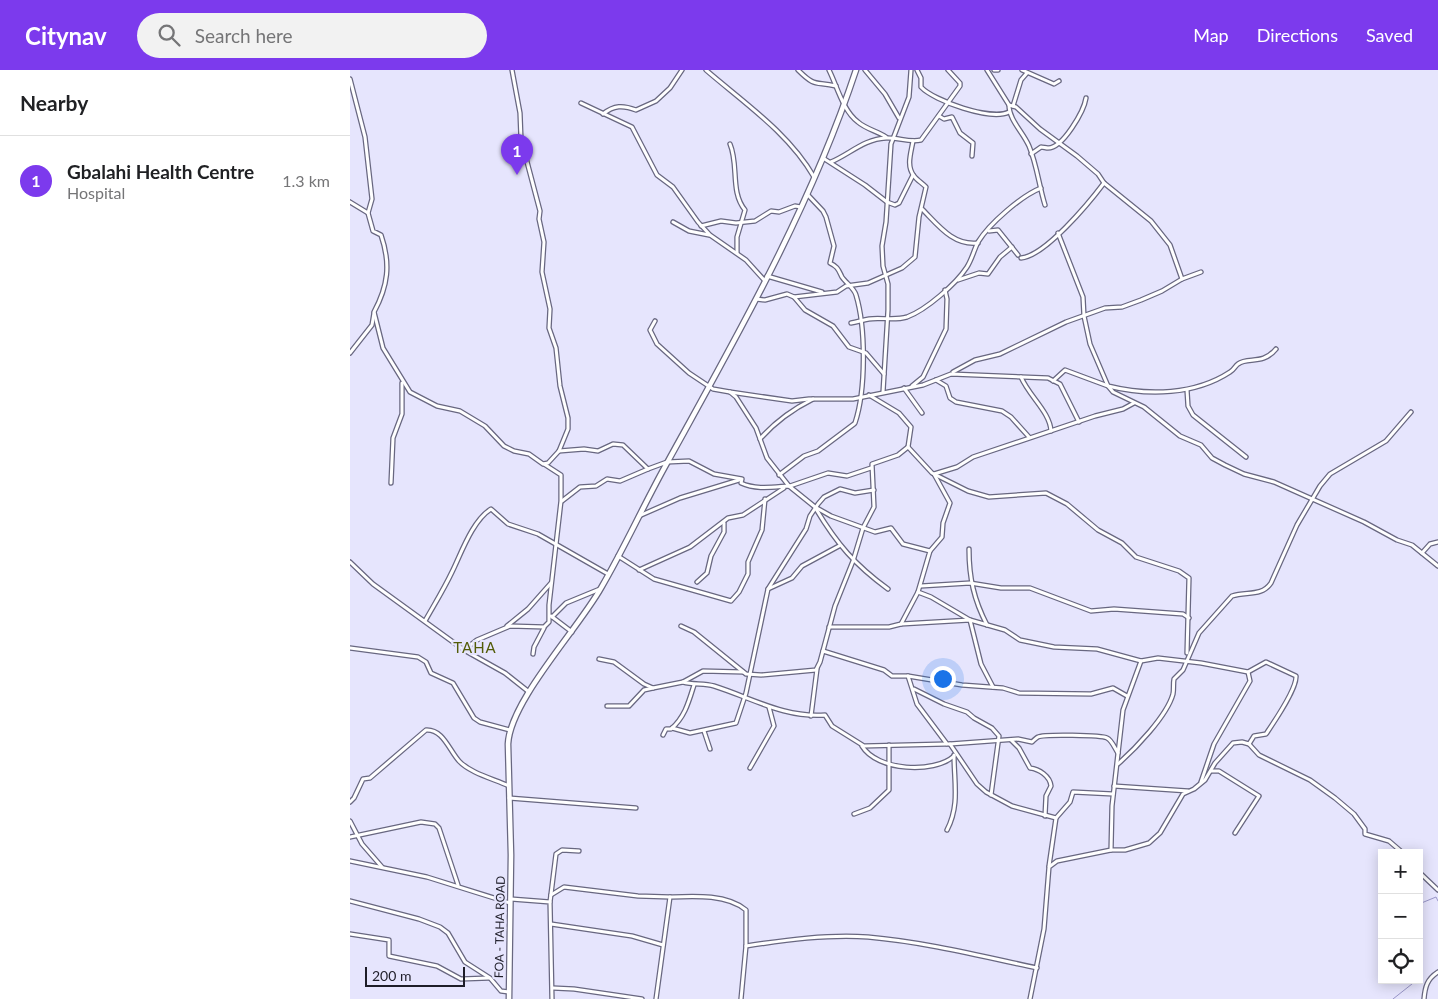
<!DOCTYPE html>
<meta charset="utf-8">
<style>
:root{--surface:#fff;--page:#f2f2f2;--text:#202124;--muted:#757577;--line:#e0e0e0;--accent:#7c3aed}
body{margin:0;font-family:Lato,sans-serif;background:var(--page);color:var(--text)}
.controls{position:absolute;right:15px;bottom:15px;display:grid;overflow:hidden;border-radius:0px;box-shadow:0 2px 12px #0003}
.controls button{width:45px;height:45px;display:grid;place-items:center;padding:0;border:0;border-bottom:1px solid var(--line);background:var(--surface);color:var(--text);font:25px sans-serif}
.scale{position:absolute;left:15px;bottom:12px;width:100px;box-sizing:border-box;padding-left:5px;border:2px solid #1e1d28;border-top:0;font-size:14px;line-height:18px;white-space:nowrap;color:#1e1d28;-webkit-text-stroke:4px #e6e5fd;paint-order:stroke}
.you{position:absolute;left:592px;top:608px;width:18px;height:18px;margin:-12px;border:4px solid #fff;border-radius:50%;background:#1a73e8;box-shadow:0 0 0 8px #1a73e833}
.badge{display:grid;place-items:center;width:32px;height:32px;border-radius:50%;background:var(--accent);color:#fff;font-size:16px;font-weight:700}
.pin{position:absolute;translate:-50% -41px;filter:drop-shadow(0 1px 2px #0008)}
.pin::after{content:'';position:absolute;top:26px;width:18px;height:15px;background:inherit;clip-path:polygon(0 0,100% 0,50% 100%)}
.list{margin:0;padding:0;list-style:none}
h2{display:flex;justify-content:space-between;align-items:center;height:65px;margin:0;padding:0 20px;font-size:21px}
h2 small{font-size:16px;font-weight:400;color:var(--muted)}
.list li{display:grid;grid-template-columns:32px 1fr auto;gap:15px;align-items:center;box-sizing:border-box;height:90px;padding:0 20px;border-top:1px solid var(--line)}
.list b{display:block;font-size:19px;white-space:nowrap}
.list p{margin:0;font-size:16px;white-space:nowrap;color:var(--muted)}
.list em{font-size:16px;font-style:normal;color:var(--muted)}
.icon{flex:none;width:28px;height:28px;fill:none;stroke:currentColor;stroke-width:2;stroke-linecap:round;stroke-linejoin:round}
.map{position:relative;flex:none;width:1088px;height:929px;overflow:hidden}
header{display:flex;align-items:center;gap:30px;box-sizing:border-box;height:70px;padding:0 25px;background:var(--accent);color:#fff}
header strong{font-size:24px}
nav{display:flex;gap:28px;margin-inline-start:auto;font-size:18px}
.search{width:350px;height:45px;background:var(--page);display:flex;align-items:center;gap:12px;box-sizing:border-box;padding:0 18px;border-radius:28px;color:var(--muted);font-size:19px}
main{display:flex}
aside{flex:1;background:var(--surface)}
.map>svg:first-child{display:block}
</style>
<header>
<strong>Citynav</strong>
<div class="search"><svg class="icon" aria-label="search" viewBox="0 0 24 24"><circle cx="10" cy="10" r="6"/><path d="M15 15l6 6"/></svg>Search here</div>
<nav><a>Map</a><a>Directions</a><a>Saved</a></nav>
</header>
<main>
<aside>
<h2>Nearby<small></small></h2>
<ul class="list">
<li><span class="badge">1</span><div><b>Gbalahi Health Centre</b><p>Hospital</p></div><em>1.3 km</em></li>
</ul>
</aside>
<div class="map">
<svg width="1088" height="929" viewBox="0 0 1088 929">
<rect width="100%" height="100%" fill="#e6e5fd"/>
<g fill="none" stroke-linecap="round" stroke-linejoin="round">
<g stroke="#9895c8" stroke-width="1">
<path d="M1069,834l17,-7 2,4"/>
<path d="M1069,890l3,4 -3,15"/>
<path d="M1043,929l24,-19"/>
</g>
<defs>
<g id="street">
<path d="M162,0l8,43 1,26 19,72 -1,8 5,23 -2,30 8,37 -1,19 7,20 4,38 8,32v11l-9,22"/>
<path d="M356,0c37,32 83,63 108,107"/>
<path d="M448,0c18,18 17,11 38,16"/>
<path d="M479,0c8,16 14,41 29,52 8,7 19,9 28,15"/>
<path d="M515,0l20,24 14,24"/>
<path d="M567,0l4,8v9c13,14 70,34 88,25"/>
<path d="M637,0l22,35 7,2 24,22 37,27 21,18 6,9 47,38 19,24 12,34"/>
<path d="M644,0h4"/>
<path d="M672,0l32,14 5,-3"/>
<path d="M0,9l15,58 7,62 -4,14"/>
<path d="M231,33l51,24 25,48 16,12 25,35 12,13 36,25 19,21"/>
<path d="M659,35c0,15 14,27 20,41 8,19 10,40 16,59"/>
<path d="M663,36l8,-26 6,-7"/>
<path d="M253,44c11,-9 20,-9 33,-4l20,-9 14,-13 12,-18"/>
<path d="M589,46l5,3 8,-2 8,16 13,10 -1,13"/>
<path d="M380,74c9,21 0,48 15,66l-8,27v16"/>
<path d="M681,84l10,-7c2,0 5,1 7,1 15,0 36,-37 38,-50"/>
<path d="M473,88l42,27 22,17 8,3 4,-2 14,-28"/>
<path d="M481,92c19,-8 33,-23 55,-24 12,-1 23,5 35,2l39,-54v-3l-12,-13"/>
<path d="M457,124l16,17 3,6 8,29 -4,17c8,4 8,6 12,14 4,6 12,11 14,18 10,33 10,95 -1,128"/>
<path d="M0,132l18,11 5,18 8,4c10,29 7,51 -7,77l9,36 27,44 27,14 23,5 25,15 19,20 10,5 15,3 14,10 5,-1 11,-12 25,-2 14,2 15,-7 10,1 25,24 19,-7 22,-1 25,13 28,5 -1,4c15,7 32,4 48,3l26,21 16,9 44,16 16,-4 12,16 27,7 -12,41 13,5 39,23 35,10 15,10 34,7 43,2 44,12 17,-3 43,5 47,9 18,-10 30,14c1,13 -22,46 -30,58l-12,2 -5,8"/>
<path d="M572,139c16,16 31,37 56,34"/>
<path d="M323,152l16,9 20,4"/>
<path d="M351,156l20,-5 15,2 19,-2 16,-10 8,1 16,-6 6,1"/>
<path d="M639,161l9,-1 20,25"/>
<path d="M708,163l25,64 1,19 6,28 18,42c40,10 87,9 122,-14 4,-2 5,-6 8,-8 10,-8 24,2 38,-15"/>
<path d="M671,188c24,-2 68,-55 83,-75"/>
<path d="M417,206l55,16"/>
<path d="M608,210l21,-7 9,1 12,-17 12,-10"/>
<path d="M444,227l43,-5 9,-6 22,-3 34,-15 13,-11 4,-40 7,-30c-4,-4 -9,-7 -12,-11 -8,-10 -3,-23 -1,-35"/>
<path d="M406,229l9,1 22,-6 7,3 11,13 28,16 16,21 17,6 18,21"/>
<path d="M305,251l-5,9 7,14 32,29 24,16 17,3 6,5 20,31 11,30 22,28"/>
<path d="M501,253c6,-1 12,-3 18,-4 11,-2 25,2 38,-2 19,-7 49,-33 60,-50 5,-8 7,-17 11,-25 11,-18 43,-46 63,-54"/>
<path d="M0,283l22,-28 2,-12"/>
<path d="M603,302l22,-12 25,-6 66,-32 39,-14 17,-1 19,-7 21,-9 20,-12 19,-7"/>
<path d="M671,307c8,19 29,35 30,54"/>
<path d="M586,310l10,6 4,12 6,4 46,9 9,6 18,20"/>
<path d="M703,311l12,-11 43,16 5,6 31,15 36,29 21,9 11,13 13,7 19,9 30,8 90,40 33,18 15,5 26,21"/>
<path d="M562,316l11,-9 23,-48 1,-30 -2,-9"/>
<path d="M554,318l18,25"/>
<path d="M837,320l1,16 5,9 53,42"/>
<path d="M380,322l62,9 17,-2h44l70,-14 28,-11 97,4 12,6 19,38"/>
<path d="M533,322l5,-82v-26l-5,-18 -1,-20 4,-24 5,-78 18,-47 2,-27"/>
<path d="M519,325l30,18 12,14 -3,20 24,26 36,18 21,6 57,-4 21,11 31,26 24,13 14,14 43,14 10,7 -2,75"/>
<path d="M410,369c15,-17 33,-30 53,-40"/>
<path d="M429,405l25,-19 14,-5 36,-27"/>
<path d="M41,413l2,-45 9,-24v-31"/>
<path d="M440,416l38,-13 19,3 24,-8"/>
<path d="M212,431l18,-14 16,-1 11,-7 13,2 28,-12"/>
<path d="M466,439c21,35 39,56 72,80"/>
<path d="M289,446l41,-18 59,-18"/>
<path d="M619,479c0,29 5,51 18,76"/>
<path d="M580,481l12,-14 1,-14 7,-20 -16,-29 23,-7 16,-10 122,-41 28,-7 11,-6"/>
<path d="M1072,483l8,-9 8,-2"/>
<path d="M268,486l36,23 77,22 8,-9 9,-18v-12l14,-32 3,-31"/>
<path d="M0,492l23,22 91,66 41,23 24,19"/>
<path d="M289,500l51,-23 38,-29 15,-3 41,-27"/>
<path d="M347,512l10,-9 4,-17 13,-24v-9"/>
<path d="M571,516l49,-3 31,5h29l61,23 23,-2 69,5 6,4"/>
<path d="M418,519l38,-60 4,-13 8,-12 6,-7 16,-8 15,4 19,-3"/>
<path d="M201,546l21,16"/>
<path d="M202,547l14,-14 34,-14"/>
<path d="M75,551c9,-16 19,-32 27,-49 9,-18 20,-51 39,-63l17,15 30,10 70,40"/>
<path d="M551,554l69,-4 11,44 12,23"/>
<path d="M157,556l21,-17 23,-26"/>
<path d="M331,556l13,6 52,42 15,1 55,-5 4,-8 15,-56 18,-45 10,-33 11,-21 -2,-43 26,-9 10,-8"/>
<path d="M479,557h60l12,-3 17,-32"/>
<path d="M0,578l68,9 8,5 5,11 22,10 21,35 6,4 30,8"/>
<path d="M114,580l13,-10 33,-14 34,1 5,-5v-17l12,-104v-26l-17,-11"/>
<path d="M473,581l61,19 8,6h16l9,28 30,40h3l27,40 9,8 26,14 44,12"/>
<path d="M183,584l1,-7 10,-19"/>
<path d="M249,589l15,3 30,22 9,4 30,-6 20,-11 40,1"/>
<path d="M558,606l54,9 41,3 16,5 72,1 22,-6 14,8"/>
<path d="M333,612c10,3 21,1 31,4 38,12 70,32 111,29l7,11 32,20 82,-2"/>
<path d="M564,619l30,15 23,8 7,6 18,10 7,8 -8,59"/>
<path d="M257,636h22l15,-16 9,-2"/>
<path d="M461,646l6,-47"/>
<path d="M322,658l18,5 46,-10 10,-30 22,-104 24,-11 10,-12 37,-20"/>
<path d="M354,661l6,18"/>
<path d="M313,665l3,-6h5c14,-12 18,-28 23,-44"/>
<path d="M661,670l8,8 11,20c9,1 20,8 21,18l-5,10 -1,20"/>
<path d="M600,674l68,-5 14,3c2,-2 4,-4 6,-5 5,-3 64,-2 69,1 5,2 8,11 11,15"/>
<path d="M512,676c15,25 72,28 92,10"/>
<path d="M768,694c17,-15 49,-48 55,-70 1,-5 0,-10 1,-15l9,-9 16,-37 33,-37c15,-5 29,1 39,-13l26,-58 23,-39 10,-12 56,-33 25,-29"/>
<path d="M400,698l24,-42 -5,-19"/>
<path d="M861,701h8l40,25 -24,37"/>
<path d="M851,712l13,-38 36,-63 -2,-9"/>
<path d="M764,716l74,5"/>
<path d="M159,728l127,10"/>
<path d="M0,732l4,-4 9,-19 7,-1 56,-48c17,-1 23,20 33,31 11,12 35,18 50,25"/>
<path d="M504,744l16,-6 19,-18v-45"/>
<path d="M0,751l12,23 20,23"/>
<path d="M597,760c13,-25 7,-48 7,-75"/>
<path d="M0,767l71,-15 14,2 4,4 19,57"/>
<path d="M761,780h14l24,-7 11,-10 23,-39 11,-5 11,-9 10,-17 18,-20 9,-1 7,2 10,11 51,25 25,18 19,16 11,15v5l24,7 14,12"/>
<path d="M0,791l77,16 83,26"/>
<path d="M699,796l7,-48 14,-16 3,-10 40,2"/>
<path d="M1069,802l19,18"/>
<path d="M201,825l13,-8 74,9 32,1"/>
<path d="M161,829l39,3 2,97"/>
<path d="M0,831l69,18 21,8 8,6 17,29 25,16 11,13 8,1"/>
<path d="M200,832l6,-48 6,-4 17,1"/>
<path d="M201,854l81,12 31,9"/>
<path d="M0,864l39,6v16l48,10 24,13 28,-1"/>
<path d="M396,876c39,-6 83,-12 122,-9 57,5 113,19 169,31"/>
<path d="M203,918l21,1 68,10"/>
<path d="M306,929l14,-102c24,-1 57,-3 76,13v36l-5,53"/>
<path d="M680,929l14,-70 5,-62 8,-6 54,-11 1,-44 11,-96 18,-49"/>
<path d="M1074,929c1,-12 3,-20 14,-27"/>
</g>
<path id="secondary" d="M159,929l2,-144 -3,-111c2,-43 70,-115 93,-156 24,-41 43,-84 66,-125 70,-127 143,-254 189,-393"/>
</defs>
<use href="#street" stroke="#686780" stroke-width="5.5"/>
<use href="#secondary" stroke="#686780" stroke-width="7"/>
<use href="#street" stroke="#fff" stroke-width="3"/>
<use href="#secondary" stroke="#fff" stroke-width="4.5"/>
</g>
<g text-anchor="middle" stroke-width="4.5" stroke-linejoin="round" paint-order="stroke">
<g font-size="12" fill="#1e1d28" stroke="#e6e5fd">
<text transform="translate(150 857) rotate(-89)" y="4">FOA - TAHA ROAD</text>
</g>
<g font-size="15" letter-spacing="1" fill="#535c08" stroke="#e6e5fd">
<text x="125" y="583">TAHA</text>
</g>
</g>
</svg>
<div class="controls">
<button>+</button>
<button>−</button>
<button><svg class="icon" aria-label="locate" viewBox="0 0 24 24"><circle cx="12" cy="12" r="6"/><path d="M12 2v4M12 18v4M2 12h4M18 12h4"/></svg></button>
</div>
<div class="scale">200 m</div>
<div class="you"></div>
<div class="pin badge" style="left:167px;top:105px">1</div>
</div>
</main>
